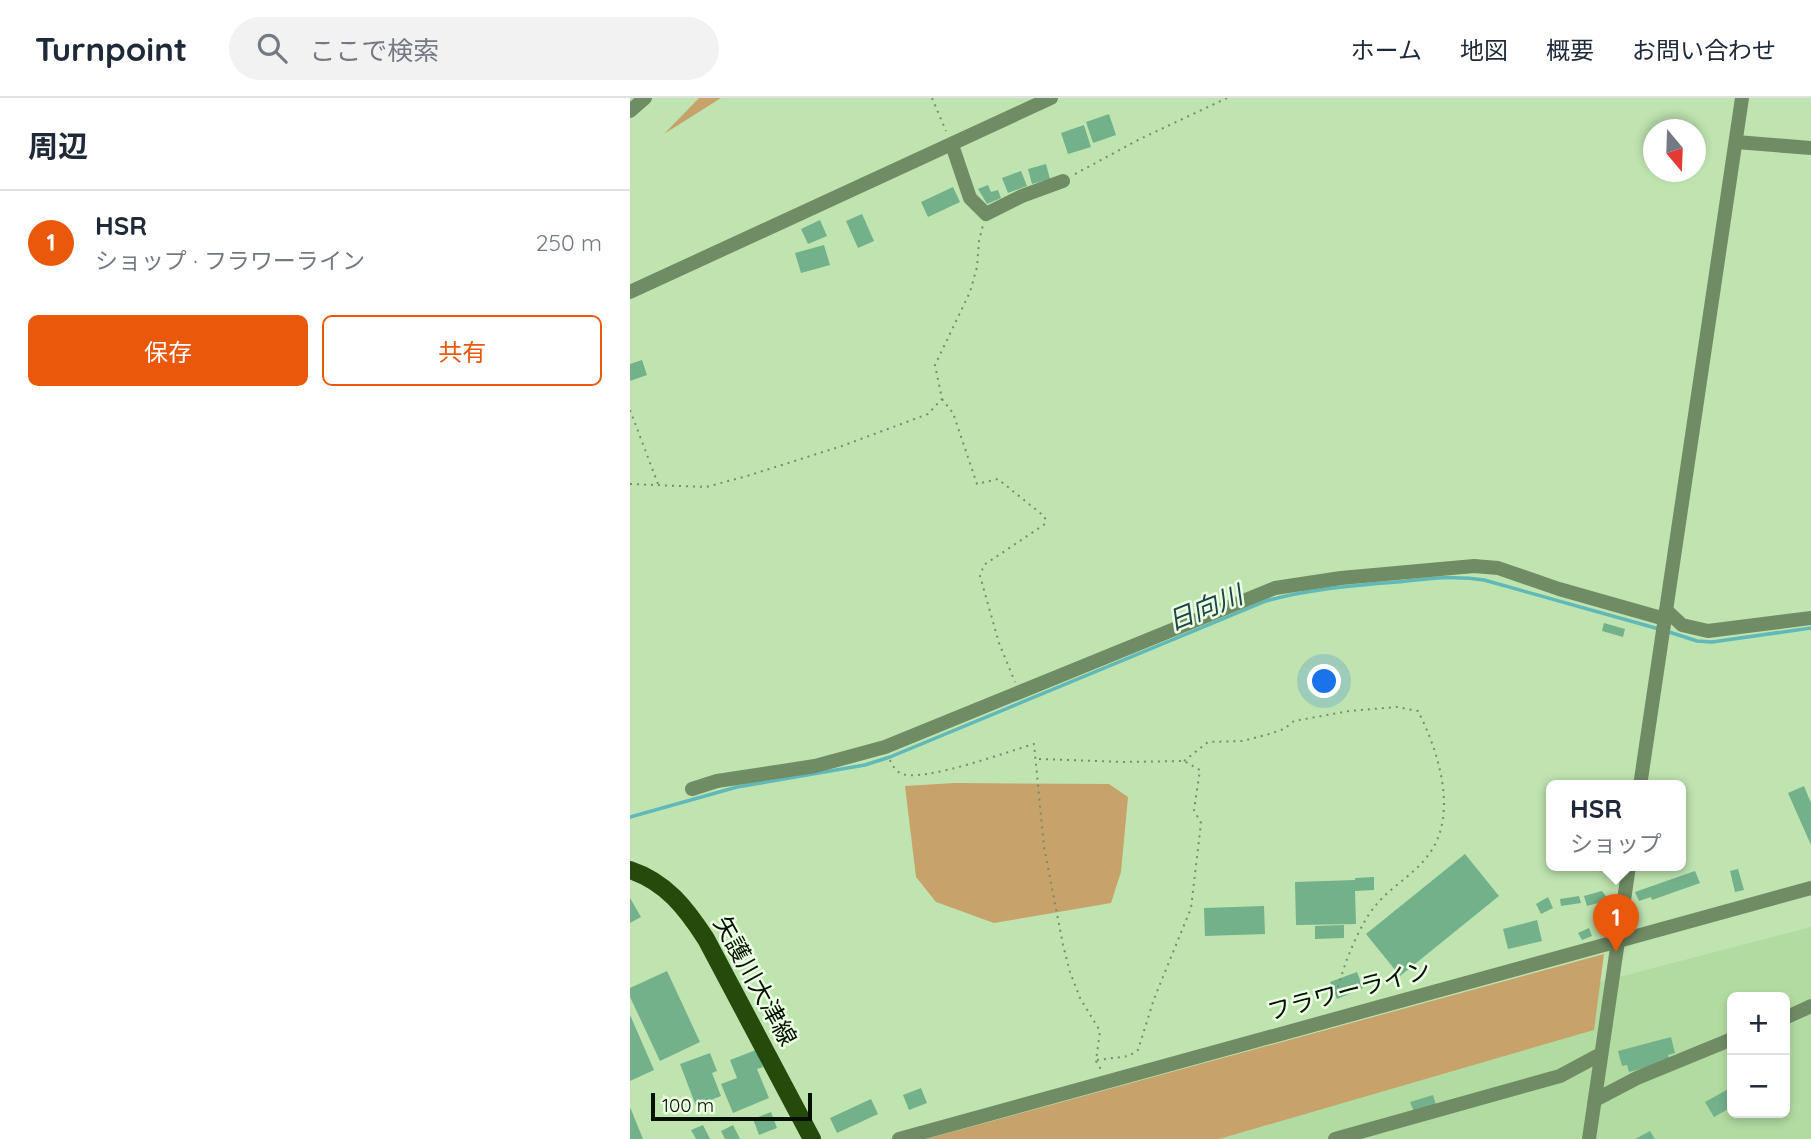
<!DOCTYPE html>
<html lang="ja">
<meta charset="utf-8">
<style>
:root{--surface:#fff;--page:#f2f2f3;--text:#1f2937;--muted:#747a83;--line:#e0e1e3;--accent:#ea580c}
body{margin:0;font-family:Quicksand,"Noto Sans JP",sans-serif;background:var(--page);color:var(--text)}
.controls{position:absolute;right:21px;bottom:21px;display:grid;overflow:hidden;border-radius:10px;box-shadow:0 4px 10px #0003}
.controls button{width:63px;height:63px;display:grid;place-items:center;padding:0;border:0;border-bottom:2px solid var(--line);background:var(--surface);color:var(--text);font:35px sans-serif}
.compass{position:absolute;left:1013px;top:21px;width:63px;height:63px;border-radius:50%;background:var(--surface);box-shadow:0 4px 10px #0003;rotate:161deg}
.scale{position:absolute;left:21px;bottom:18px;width:161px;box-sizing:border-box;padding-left:7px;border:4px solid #061102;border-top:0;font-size:19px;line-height:24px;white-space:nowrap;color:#061102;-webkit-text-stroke:5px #ecffe4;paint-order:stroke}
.you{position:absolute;left:695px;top:584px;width:24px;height:24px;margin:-18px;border:5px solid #fff;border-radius:50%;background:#1a73e8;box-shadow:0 0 0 10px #1a73e833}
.badge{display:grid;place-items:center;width:46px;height:46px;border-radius:50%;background:var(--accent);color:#fff;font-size:23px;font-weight:700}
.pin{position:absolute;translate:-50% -58px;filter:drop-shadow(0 2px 4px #0008)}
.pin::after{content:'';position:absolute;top:37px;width:24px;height:21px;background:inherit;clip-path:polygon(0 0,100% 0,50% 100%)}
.popup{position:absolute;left:916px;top:682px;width:140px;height:91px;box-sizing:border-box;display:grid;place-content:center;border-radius:10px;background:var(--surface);filter:drop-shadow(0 2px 5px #0005);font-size:23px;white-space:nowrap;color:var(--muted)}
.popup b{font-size:26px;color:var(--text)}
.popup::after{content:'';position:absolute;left:50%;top:100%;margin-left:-14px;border:14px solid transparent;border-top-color:var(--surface)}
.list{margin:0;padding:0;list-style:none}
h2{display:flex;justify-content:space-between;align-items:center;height:91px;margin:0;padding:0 28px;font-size:30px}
h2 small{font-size:23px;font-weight:400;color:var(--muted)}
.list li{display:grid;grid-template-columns:46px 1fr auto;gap:21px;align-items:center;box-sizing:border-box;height:105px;padding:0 28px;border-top:2px solid var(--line)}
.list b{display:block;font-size:26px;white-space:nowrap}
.list p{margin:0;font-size:23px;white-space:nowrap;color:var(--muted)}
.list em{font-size:23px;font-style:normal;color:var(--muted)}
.actions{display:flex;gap:14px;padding:21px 28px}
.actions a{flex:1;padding:16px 0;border:2px solid var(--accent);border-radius:10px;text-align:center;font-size:24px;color:var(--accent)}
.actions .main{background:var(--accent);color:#fff}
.icon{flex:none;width:38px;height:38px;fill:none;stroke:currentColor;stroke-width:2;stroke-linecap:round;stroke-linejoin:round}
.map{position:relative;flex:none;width:1181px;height:1041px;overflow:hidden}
header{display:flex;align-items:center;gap:42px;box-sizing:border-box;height:98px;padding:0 35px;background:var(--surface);border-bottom:2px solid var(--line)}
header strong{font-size:33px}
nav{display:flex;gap:38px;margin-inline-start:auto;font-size:24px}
.search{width:490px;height:63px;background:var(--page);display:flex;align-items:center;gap:18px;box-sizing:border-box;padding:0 24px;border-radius:38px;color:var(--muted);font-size:26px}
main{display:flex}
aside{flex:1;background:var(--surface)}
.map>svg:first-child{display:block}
</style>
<header>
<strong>Turnpoint</strong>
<div class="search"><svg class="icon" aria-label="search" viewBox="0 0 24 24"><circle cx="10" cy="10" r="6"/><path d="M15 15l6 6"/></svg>ここで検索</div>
<nav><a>ホーム</a><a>地図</a><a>概要</a><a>お問い合わせ</a></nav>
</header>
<main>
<aside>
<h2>周辺<small></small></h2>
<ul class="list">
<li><span class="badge">1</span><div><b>HSR</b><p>ショップ · フラワーライン</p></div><em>250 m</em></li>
</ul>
<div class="actions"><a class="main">保存</a><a>共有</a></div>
</aside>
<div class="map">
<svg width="1181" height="1041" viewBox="0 0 1181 1041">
<rect width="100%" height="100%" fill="#bfe4b0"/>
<path fill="#b2dba1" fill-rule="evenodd" d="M1181,829v212h-814zM1102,899h53v116h-53z"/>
<g fill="#c8a26b">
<path d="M69,0h22l-57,36z"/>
<path d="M325,685l154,1 19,13 -7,75 -10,31 -117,20 -58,-21 -20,-25 -11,-91z"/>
<path d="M974,856l-10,76 -375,109h-293z"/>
</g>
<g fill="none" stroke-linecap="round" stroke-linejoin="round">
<g stroke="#60b8b9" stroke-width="3.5">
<path d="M1036,533l31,10 15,1 99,-14"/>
<path d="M0,719l107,-30 128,-22 25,-8 376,-156c43,-12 86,-15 130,-19 30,-3 58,-7 88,-2l175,49"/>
</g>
</g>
<g fill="#73b18b">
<path d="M479,16l7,21 -23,8 -7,-21z"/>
<path d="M454,27l7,22 -23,7 -7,-21z"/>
<path d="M416,66l4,15 -18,5 -4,-15z"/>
<path d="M391,73l6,15 -19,7 -6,-15z"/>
<path d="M358,87l3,7 7,-2 3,8 -14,6 -9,-15z"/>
<path d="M323,89l7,15 -32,15 -7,-15z"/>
<path d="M232,116l12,27 -16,7 -12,-27z"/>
<path d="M190,122l7,16 -19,8 -7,-15z"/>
<path d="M194,147l6,20 -29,8 -6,-20z"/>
<path d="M12,262l5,15 -17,6v-17z"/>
<path d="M974,525l21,6 -2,8 -21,-6z"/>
<path d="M1174,688l7,17v42l-23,-52z"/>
<path d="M835,756l34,42 -99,80 -34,-42z"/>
<path d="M1108,771l6,21 -9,2 -5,-21z"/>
<path d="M1065,773l5,12 -48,17 -1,-3 -12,4 -4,-9z"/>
<path d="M744,779v13l-19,1 1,33 -60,1 -1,-43 60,-2v-2z"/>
<path d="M972,793l7,9 -22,6 -3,-10z"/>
<path d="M949,798l2,7 -20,3 -1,-7z"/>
<path d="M918,799l5,11 -12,6 -5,-10z"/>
<path d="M0,800l11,19 -11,6z"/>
<path d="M634,808l1,28 -60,2 -1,-28z"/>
<path d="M907,822l5,21 -34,8 -5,-20z"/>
<path d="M714,827v13l-29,1v-13z"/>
<path d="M959,830l3,8 -10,4 -4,-7z"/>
<path d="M37,873l33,71 -40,19 -30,-64v-9z"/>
<path d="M727,874l6,16 -26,11 -7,-17z"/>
<path d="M0,917l24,55 -24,11z"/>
<path d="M1041,939l4,16 -7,2 2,6 -41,11 -2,-7 -5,1 -4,-15z"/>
<path d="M126,952l7,17 -6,2 12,29 -36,15 -12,-29 16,-6 -7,-18z"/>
<path d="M80,955l7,18 -5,2 9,23 -25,10 -16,-42z"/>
<path d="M1102,989v20l-18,10 -9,-15z"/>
<path d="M291,990l6,15 -18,7 -6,-15z"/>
<path d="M803,997l3,10 -22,7 -4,-10z"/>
<path d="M241,1001l7,15 -41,19 -7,-15z"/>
<path d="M0,1009l13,32h-13z"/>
<path d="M141,1014l6,16 -18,7 -6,-16z"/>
<path d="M73,1027l7,14h-14l-5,-9z"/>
<path d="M103,1027l7,14h-15l-4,-8z"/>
<path d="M1020,1033l5,8h-20z"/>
</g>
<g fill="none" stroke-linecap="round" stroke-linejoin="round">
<g stroke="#748e69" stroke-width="2" stroke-dasharray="2 5" stroke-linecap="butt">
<path d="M302,0l14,33"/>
<path d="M445,76l63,-34 89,-42"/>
<path d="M312,301l11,14 24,71 21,-5 47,38v7l-61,41 -4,11 19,67 16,39"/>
<path d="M0,312l28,74"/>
<path d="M0,386l76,3 41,-11 95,-30 86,-32 14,-15 -7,-34 35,-73 7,-25 2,-26 4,-16"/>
<path d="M409,661l83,3 62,-1 16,9 -6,40 7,13 -10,85 -37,91 -16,51 -9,6 -32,4"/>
<path d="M260,662c2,5 5,10 10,13 20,11 109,-22 134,-29l10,103 19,98 7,27 10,26 20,33 -4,30 6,10"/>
<path d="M554,663l24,-19 34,-1 24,-6 18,-6 10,-8 55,-10 48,-4 21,4c21,41 42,107 8,147 -16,20 -39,31 -54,52 -10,13 -23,42 -28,58 -5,15 -7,26 -16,39"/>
</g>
<g stroke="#708c65" stroke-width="14">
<path d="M0,13l15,-13"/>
<path d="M1106,44l75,6"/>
<path d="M322,47l18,53 16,16 36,-18 41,-15"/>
<path d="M0,194l421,-194"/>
<path d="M1036,512l16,15 26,6 103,-13"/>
<path d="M1010,688l102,-688"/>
<path d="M62,691l25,-8 98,-15 70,-19 390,-159 66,-10 133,-12 24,2 61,21 106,30"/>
<path d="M1155,920l26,-12"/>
<path d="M965,1002l42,-22 95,-39"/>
<path d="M269,1041l912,-251"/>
<path d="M705,1041l225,-63 41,-22"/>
<path d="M959,1041l40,-273"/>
</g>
<path stroke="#244a0c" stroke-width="18" d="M0,772c36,12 56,38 76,69l106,200"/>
</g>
<g text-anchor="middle" stroke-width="5" stroke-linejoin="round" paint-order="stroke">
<g font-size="24" fill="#061102" stroke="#ecffe4">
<text transform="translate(125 883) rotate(61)" y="8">矢護川大津線</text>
<text transform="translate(719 893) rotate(-15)" y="8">フラワーライン</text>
</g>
<g font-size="26" font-style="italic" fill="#1c4546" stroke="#ecffe4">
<text transform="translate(575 510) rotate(-22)" y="9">日向川</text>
</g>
</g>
</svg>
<div class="controls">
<button>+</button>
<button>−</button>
</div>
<svg class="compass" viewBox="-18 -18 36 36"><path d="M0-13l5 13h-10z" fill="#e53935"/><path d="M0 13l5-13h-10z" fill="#747a83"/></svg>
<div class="scale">100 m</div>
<div class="you"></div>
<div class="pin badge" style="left:986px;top:854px">1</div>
<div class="popup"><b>HSR</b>ショップ</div>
</div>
</main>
